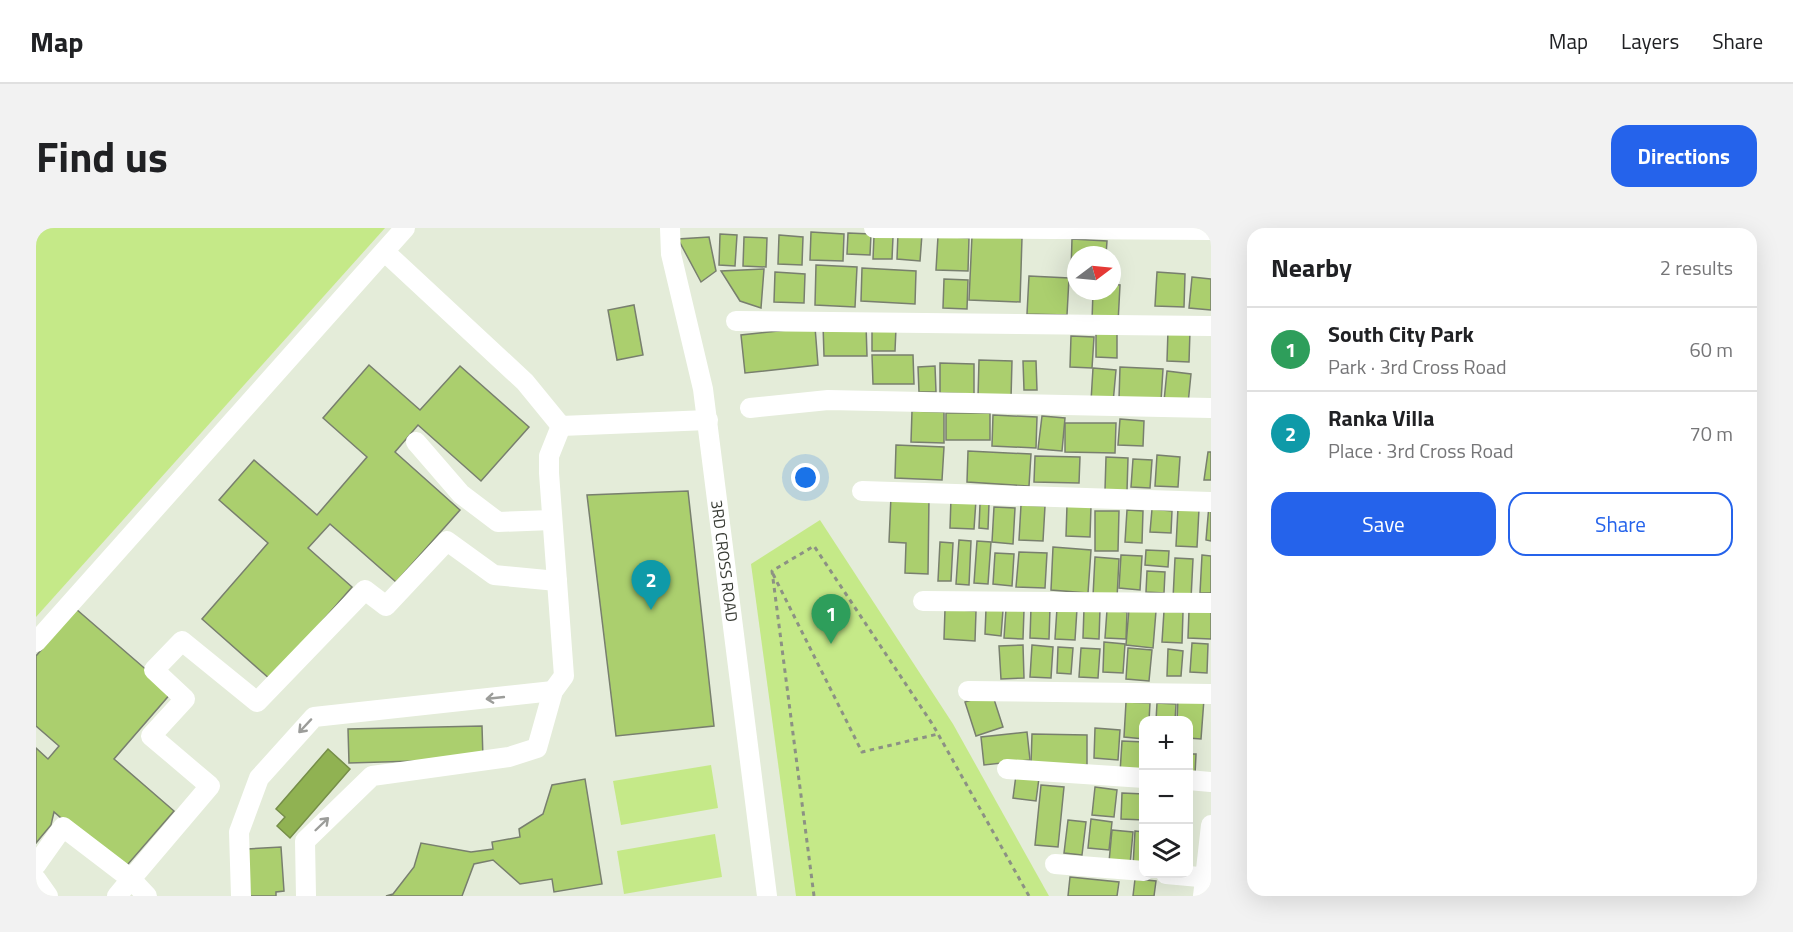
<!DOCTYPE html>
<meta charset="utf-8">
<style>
:root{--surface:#fff;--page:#f2f2f2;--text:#202124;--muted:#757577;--line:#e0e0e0;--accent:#2563eb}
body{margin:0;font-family:"Titillium Web",sans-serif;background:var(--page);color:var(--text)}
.controls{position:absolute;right:18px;bottom:18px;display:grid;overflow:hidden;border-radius:12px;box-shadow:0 6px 24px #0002}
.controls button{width:54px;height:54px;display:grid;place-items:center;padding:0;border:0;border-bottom:2px solid var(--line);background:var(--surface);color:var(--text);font:30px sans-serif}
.compass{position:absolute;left:1031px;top:18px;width:54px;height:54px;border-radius:50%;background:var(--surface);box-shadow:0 6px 24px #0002;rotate:74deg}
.you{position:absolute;left:770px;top:250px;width:21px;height:21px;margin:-15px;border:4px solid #fff;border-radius:50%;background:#1a73e8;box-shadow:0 0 0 9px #1a73e833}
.badge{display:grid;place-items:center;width:39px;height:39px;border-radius:50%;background:var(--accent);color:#fff;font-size:20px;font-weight:700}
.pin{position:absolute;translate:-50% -50px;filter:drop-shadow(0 2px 3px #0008)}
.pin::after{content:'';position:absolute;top:32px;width:21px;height:18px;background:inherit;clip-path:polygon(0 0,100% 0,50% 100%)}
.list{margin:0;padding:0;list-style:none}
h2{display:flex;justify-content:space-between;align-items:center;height:78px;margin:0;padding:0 24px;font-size:26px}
h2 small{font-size:20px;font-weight:400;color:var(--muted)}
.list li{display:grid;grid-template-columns:39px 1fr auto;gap:18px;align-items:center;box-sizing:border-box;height:84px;padding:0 24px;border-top:2px solid var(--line)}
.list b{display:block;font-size:22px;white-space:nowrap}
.list p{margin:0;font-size:20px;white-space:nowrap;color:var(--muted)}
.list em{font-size:20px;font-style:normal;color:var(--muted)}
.actions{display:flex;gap:12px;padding:18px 24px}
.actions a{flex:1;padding:14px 0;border:2px solid var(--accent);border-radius:18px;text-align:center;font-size:21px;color:var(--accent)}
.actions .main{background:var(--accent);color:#fff}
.icon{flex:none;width:33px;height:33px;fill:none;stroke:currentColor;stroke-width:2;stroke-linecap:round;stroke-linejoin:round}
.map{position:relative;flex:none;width:1175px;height:668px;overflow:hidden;border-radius:18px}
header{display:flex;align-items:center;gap:36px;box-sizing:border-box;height:84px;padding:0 30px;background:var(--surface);border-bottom:2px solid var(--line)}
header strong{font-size:28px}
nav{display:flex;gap:33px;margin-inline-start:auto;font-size:21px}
.intro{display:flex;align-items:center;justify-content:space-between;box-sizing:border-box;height:144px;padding:0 36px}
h1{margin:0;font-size:42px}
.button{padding:15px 27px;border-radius:18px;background:var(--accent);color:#fff;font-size:21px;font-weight:700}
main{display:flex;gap:36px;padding:0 36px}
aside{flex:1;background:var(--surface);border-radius:18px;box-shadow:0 6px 24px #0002}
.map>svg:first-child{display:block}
</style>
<header>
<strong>Map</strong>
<nav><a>Map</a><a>Layers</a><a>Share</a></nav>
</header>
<div class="intro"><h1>Find us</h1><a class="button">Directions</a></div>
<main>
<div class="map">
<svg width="1175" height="668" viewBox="0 0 1175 668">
<rect width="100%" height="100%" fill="#e4ecd9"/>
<g fill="#c5e988">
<path d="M0,0h349l-349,389z"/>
<path d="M784,292l133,204 96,172h-253l-45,-332z"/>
<path d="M675,537l7,43 -97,17 -8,-44z"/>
<path d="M679,606l7,43 -98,17 -7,-43z"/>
</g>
<path fill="#90b252" stroke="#768e49" stroke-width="1.5" d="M292,521l22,20 -60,69 -13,-12 8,-9 -9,-8z"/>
<g fill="#abcf6e" stroke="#787f6e" stroke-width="1.5">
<path d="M775,4l33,2 -1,27 -33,-1z"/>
<path d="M812,5l23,1 -1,21 -23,-1z"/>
<path d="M862,5l24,1 -2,27 -23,-2z"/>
<path d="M684,6l17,1 -2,31 -16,-1z"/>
<path d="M743,7l24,2 -1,28 -24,-1z"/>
<path d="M838,8l19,1 -1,22h-19z"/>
<path d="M902,8l31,2 -1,33 -32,-1z"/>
<path d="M936,8l50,2 -2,64 -51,-2z"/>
<path d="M673,9l7,34 -15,11 -23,-43z"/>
<path d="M708,9l23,1 -1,29 -23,-1z"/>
<path d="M1036,11l35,2 -1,14h-30v16h-5z"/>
<path d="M780,37l41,2 -2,40 -40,-2z"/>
<path d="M826,40l54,3 -1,33 -54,-3z"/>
<path d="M728,41l-3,39 -21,-7 -19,-30z"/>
<path d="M739,44l30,2 -1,29 -30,-1z"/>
<path d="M1121,44l28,2 -1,33 -29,-1z"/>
<path d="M993,48l40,2 -2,37 -40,-1z"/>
<path d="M1156,49l19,2v31l-22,-2z"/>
<path d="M908,51l24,1 -1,29 -24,-1z"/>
<path d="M1076,56l8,1 -2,38 -26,-2 1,-30h19z"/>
<path d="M598,77l9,50 -26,5 -9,-50z"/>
<path d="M787,96h43l1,32h-43z"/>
<path d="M779,99l3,38 -73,8 -4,-38z"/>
<path d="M836,99l24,1 -1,23h-23z"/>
<path d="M1132,102l22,1 -1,31 -22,-1z"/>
<path d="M1060,105h21v25l-21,-1z"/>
<path d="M1035,108l23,1 -2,31 -22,-1z"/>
<path d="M836,127h41l1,29h-41z"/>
<path d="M943,132l33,1 -1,38 -33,-1z"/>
<path d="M987,133h13l1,29h-13z"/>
<path d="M904,135l34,1v30l-34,-1z"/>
<path d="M333,137l51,45 40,-44 69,61 -48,54 -63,-56 -23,27 65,58 -64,72 -66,-58 -22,24 44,39 -81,93 -69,-61 66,-76 -49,-43 35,-40 63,55 50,-58 -44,-39z"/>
<path d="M899,138l1,26h-17l-1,-25z"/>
<path d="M1084,139l43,2 -2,32 -42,-2z"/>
<path d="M1057,140l23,2 -3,33 -22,-2z"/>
<path d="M1131,143l24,3 -3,30 -24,-3z"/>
<path d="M876,183l32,1v31l-33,-1z"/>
<rect x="910" y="185" width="44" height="27"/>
<path d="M957,187l44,2 -1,31 -44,-2z"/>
<path d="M1006,188l23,2 -3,33 -24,-2z"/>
<path d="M1084,191l24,2 -1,25 -25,-1z"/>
<path d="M1029,195h51l-1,30 -50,-1z"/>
<path d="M860,217l48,2 -2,33 -47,-2z"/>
<path d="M932,223l63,3 -2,32 -62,-4z"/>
<path d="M1172,224h3v28h-7z"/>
<path d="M1121,227l23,2 -2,30 -23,-1z"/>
<path d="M999,228l45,1 -1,26 -45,-1z"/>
<path d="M1070,229l22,1 -1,33 -22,-1z"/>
<path d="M1097,231l19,1 -2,28 -19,-1z"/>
<path d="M652,263l26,235 -98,10 -29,-241z"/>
<path d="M855,268l38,1 -1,77 -23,-1 1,-30 -17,-1z"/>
<path d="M915,270l25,2 -2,29 -24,-1z"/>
<path d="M944,276h9l-1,25 -9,-1z"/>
<path d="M985,277l24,1 -2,35 -24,-1z"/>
<path d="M1031,277l24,1 -1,31 -24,-1z"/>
<path d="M1173,277h2v36l-5,-1z"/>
<path d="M958,279l21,1 -2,36 -21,-2z"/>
<path d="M1142,280l21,1 -2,38 -21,-1z"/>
<path d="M1116,281l20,2 -1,22 -21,-1z"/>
<path d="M1091,282l16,1 -1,32 -17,-1z"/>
<path d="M1059,283h24l-1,40h-23z"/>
<path d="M923,312l12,1 -2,44 -13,-1z"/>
<path d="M941,313l14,1 -3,42 -14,-1z"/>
<path d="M904,314l13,1 -2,38h-13z"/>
<path d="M1017,319l38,3 -3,43 -37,-3z"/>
<path d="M1110,322l23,1 -1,16 -23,-2z"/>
<path d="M983,324l28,1 -2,35 -29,-1z"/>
<path d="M959,325l19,1 -2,32 -19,-2z"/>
<path d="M1085,327l21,1 -2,34 -21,-2z"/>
<path d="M1166,327l9,1v37h-11z"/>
<path d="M1059,329l24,2 -2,39 -24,-2z"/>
<path d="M1139,330l18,1 -2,40h-18z"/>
<path d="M1111,343l18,1 -1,21 -18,-1z"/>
<path d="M995,379l19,1 -1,31 -19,-1z"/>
<path d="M1021,380l20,1 -2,31 -20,-1z"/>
<path d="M1048,380l16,1 -1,30 -16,-1z"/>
<path d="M40,381l96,83 -58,67 60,52 -52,60 -68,-59 -3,13 -15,18v-95l12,11 11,-13 -23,-20v-70z"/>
<path d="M909,381l31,2 -1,30 -31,-2z"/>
<path d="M950,381l17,1 -2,26 -16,-2z"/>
<path d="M970,381l18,1 -1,29 -19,-1z"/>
<path d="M1093,381l27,2 -3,37 -27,-3z"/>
<path d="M1071,382l20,2 -1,27 -21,-1z"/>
<path d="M1153,382l22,1v28l-23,-1z"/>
<path d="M1128,383l19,1 -1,31 -20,-1z"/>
<path d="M1068,414l21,2 -2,29 -20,-1z"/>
<path d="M1156,415l16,1 -1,29 -17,-1z"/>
<path d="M987,417l1,33 -23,1 -2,-33z"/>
<path d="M996,417l21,2 -2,31 -21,-1z"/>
<path d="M1022,419l15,1 -2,26 -14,-1z"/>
<path d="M1045,420l19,1 -2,29 -19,-1z"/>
<path d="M1092,420l24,2 -3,31 -23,-2z"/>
<path d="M1132,421l15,2 -2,25h-14z"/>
<path d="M956,465l11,34 -27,9 -11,-34z"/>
<path d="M1142,470l26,1 -3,40 -13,-1v-17h-11z"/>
<path d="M1090,474l24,1 -1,18h-5v18l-20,-2z"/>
<path d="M1121,475l19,1 -1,17h-19z"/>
<path d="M446,498l1,33 -134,4 -1,-34z"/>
<path d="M1059,500l25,2 -2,30 -24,-2z"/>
<path d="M991,504l3,28 -46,5 -3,-28z"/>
<path d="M996,506l55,1v30l-56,-1z"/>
<path d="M1086,513l22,1 -1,32 -23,-1z"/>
<path d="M1152,526h8l-1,21h-7z"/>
<path d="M980,547l23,3 -3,23 -23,-3z"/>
<path d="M549,551l17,105 -48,8 -2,-13 -32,5 -27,-24 -19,4 -12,32h-76l7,-2 21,-27 7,-24 50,9 22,-3 -1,-7 28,-5 -1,-8 24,-15 9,-29z"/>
<path d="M1005,557l23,2 -6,60 -23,-2z"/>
<path d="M1059,559l22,3 -3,27 -22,-2z"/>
<path d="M1086,565l22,1v26l-23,-1z"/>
<path d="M1055,591l21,3 -3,28 -21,-2z"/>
<path d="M1032,592l18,2 -4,33 -18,-2z"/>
<path d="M1076,602l21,2 -3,33 -21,-3z"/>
<path d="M1099,603l9,1v34h-11z"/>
<path d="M245,619l3,44 -8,1v4h-26l-3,-47z"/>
<path d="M1034,649l49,5 -2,14h-49z"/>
<path d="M1099,651l21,2 -2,15h-21z"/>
</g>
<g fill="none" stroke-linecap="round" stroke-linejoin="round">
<g stroke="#8c9184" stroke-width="3" stroke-dasharray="4.5 4.5" stroke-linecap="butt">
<path d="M737,346l89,178 76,-18"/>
<path d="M778,668l-42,-325 42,-25 119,179 96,171"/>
</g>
<g stroke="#fff" stroke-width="20">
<path id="s1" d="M634,0l1,26 32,135 64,507"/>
<path d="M838,0l337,2"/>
<path d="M349,24l140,130 36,44 147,-6"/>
<path d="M700,93l475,5"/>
<path d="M714,180l78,-8 383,8"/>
<path d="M380,214l45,52 37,28 54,-2"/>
<path d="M826,263l349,11"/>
<path d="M887,373l288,2"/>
<path d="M0,414l369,-414"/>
<path d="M932,463l243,3"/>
<path d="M971,541l137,9"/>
<path d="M1152,552l23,2"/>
<path d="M1019,636l89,7"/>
<path d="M0,637l27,-38 68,52 79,-93 -59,-50 34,-37 -31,-29 28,-29 75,61 108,-112 21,16 61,-65 47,34 63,6"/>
<path d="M1130,646l45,4"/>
<path d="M0,651l12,17"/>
<path d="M81,668l14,-17 16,17"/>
<path d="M205,668l-2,-64 20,-54 55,-61 239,-26"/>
<path d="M270,668l-1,-55 67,-65 137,-19 28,-9 16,-57 11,-15 -15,-203v-17l12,-30"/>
<path d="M1167,668l8,-71"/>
</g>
</g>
<defs><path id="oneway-shaft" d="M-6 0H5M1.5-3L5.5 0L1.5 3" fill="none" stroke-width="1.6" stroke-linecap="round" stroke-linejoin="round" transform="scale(1.5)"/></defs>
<g stroke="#9c9d9a">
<use href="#oneway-shaft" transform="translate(459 470) rotate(174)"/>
<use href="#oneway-shaft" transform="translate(269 498) rotate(133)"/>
<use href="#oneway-shaft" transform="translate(286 596) rotate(-44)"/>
</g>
<g text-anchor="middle" stroke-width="4.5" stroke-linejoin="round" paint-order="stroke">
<g font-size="16" fill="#383b34" stroke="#f1f9e6">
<text dy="6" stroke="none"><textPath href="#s1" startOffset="338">3RD CROSS ROAD</textPath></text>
</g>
</g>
</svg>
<div class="controls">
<button>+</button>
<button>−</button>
<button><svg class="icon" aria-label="layers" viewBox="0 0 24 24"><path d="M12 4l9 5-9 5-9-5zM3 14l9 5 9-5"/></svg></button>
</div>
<svg class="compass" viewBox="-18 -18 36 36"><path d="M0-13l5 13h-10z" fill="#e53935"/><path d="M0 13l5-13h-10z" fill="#757577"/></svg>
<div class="you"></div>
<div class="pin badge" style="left:795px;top:416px;background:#2e9e5b">1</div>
<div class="pin badge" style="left:615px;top:382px;background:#0f9aa8">2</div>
</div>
<aside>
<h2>Nearby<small>2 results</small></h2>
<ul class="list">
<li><span class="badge" style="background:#2e9e5b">1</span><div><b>South City Park</b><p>Park · 3rd Cross Road</p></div><em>60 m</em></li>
<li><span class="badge" style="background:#0f9aa8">2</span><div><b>Ranka Villa</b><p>Place · 3rd Cross Road</p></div><em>70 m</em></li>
</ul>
<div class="actions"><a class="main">Save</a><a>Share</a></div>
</aside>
</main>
